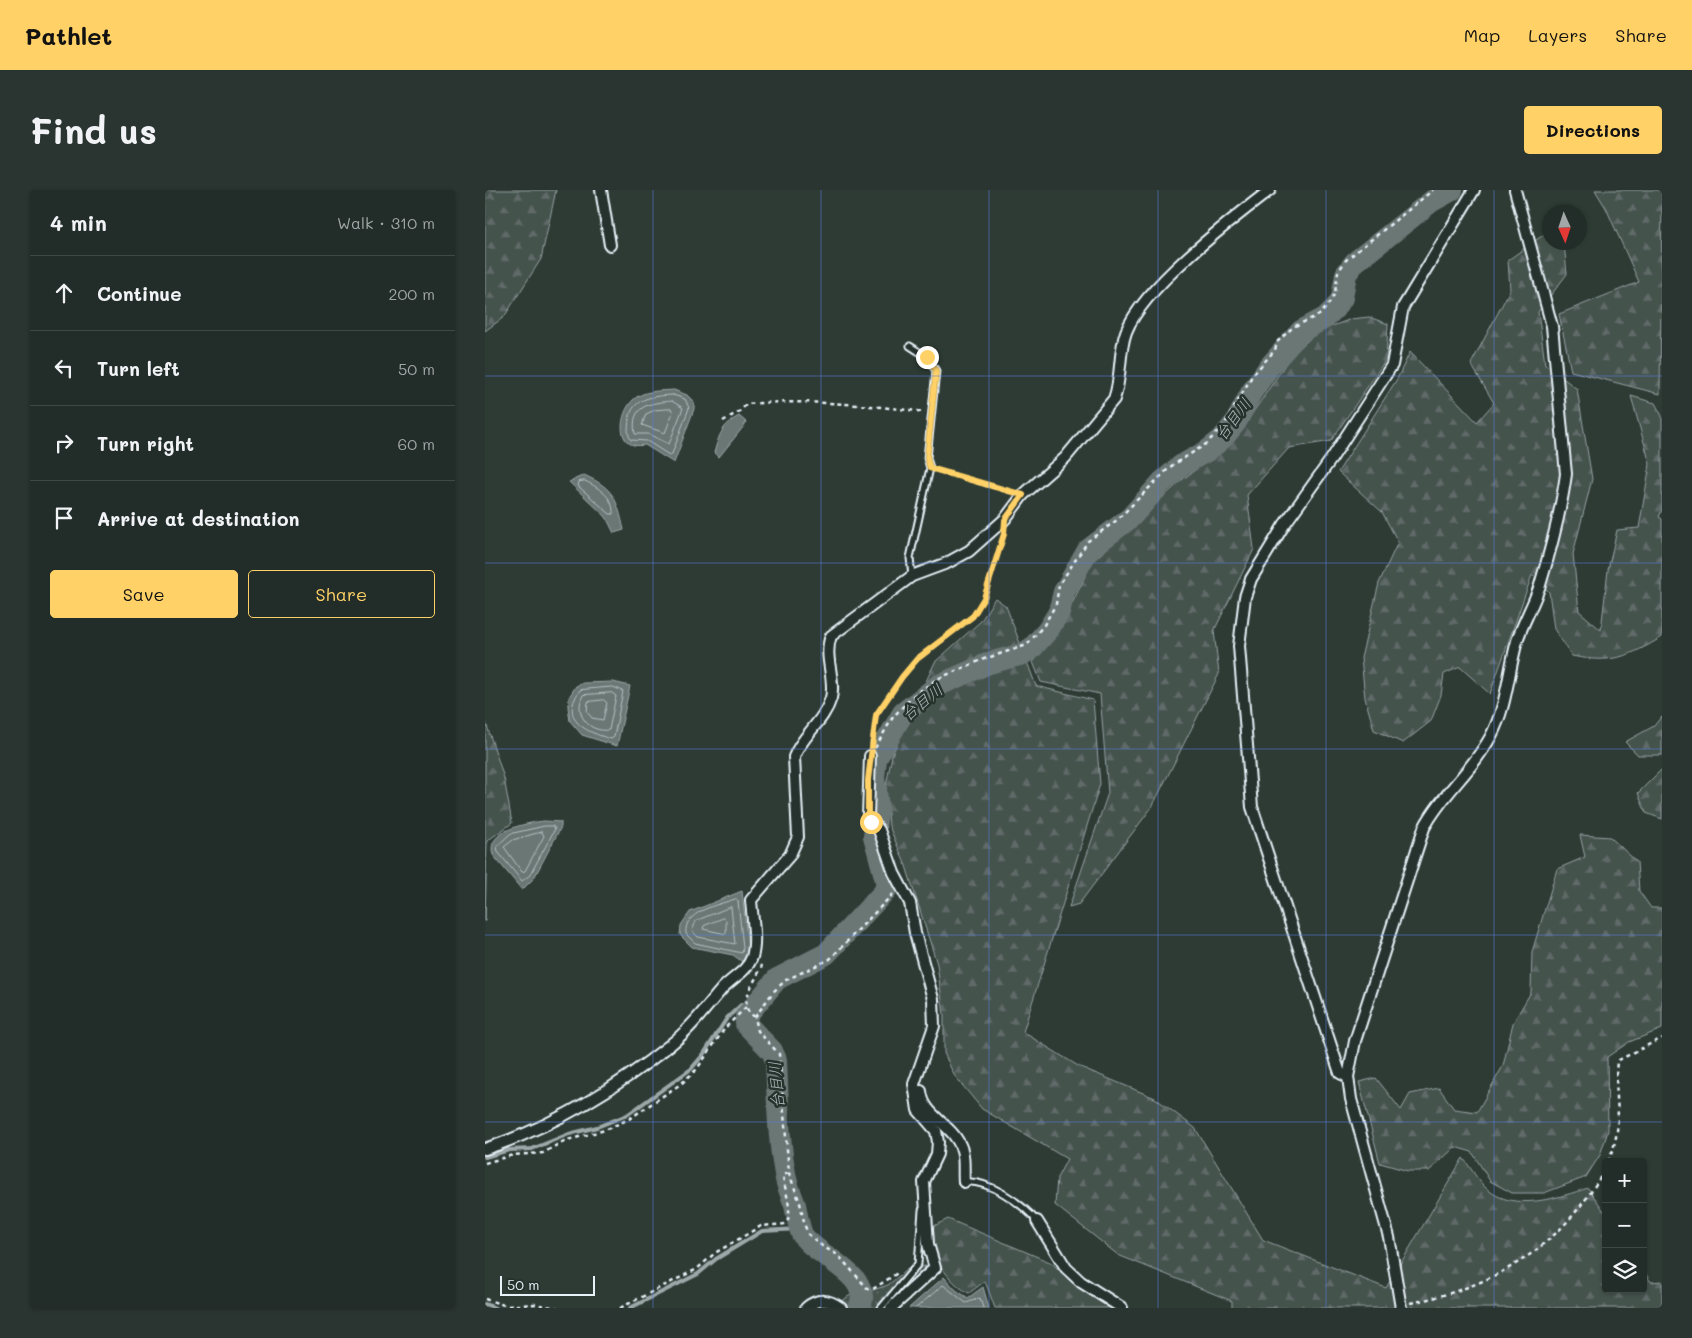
<!DOCTYPE html>
<meta charset="utf-8">
<style>
:root{--surface:#222c28;--page:#2a3430;--text:#f1f3f6;--muted:#a2a7a8;--line:#3f4845;--accent:#ffd166}
body{margin:0;font-family:Mali,"Klee One",sans-serif;background:var(--page);color:var(--text)}
.controls{position:absolute;right:15px;bottom:15px;display:grid;overflow:hidden;border-radius:5px;box-shadow:0 1px 4px #0004}
.controls button{width:45px;height:45px;display:grid;place-items:center;padding:0;border:0;border-bottom:1px solid var(--line);background:var(--surface);color:var(--text);font:25px sans-serif}
.compass{position:absolute;left:1057px;top:15px;width:45px;height:45px;border-radius:50%;background:var(--surface);box-shadow:0 1px 4px #0004;rotate:177deg}
.scale{position:absolute;left:15px;bottom:12px;width:95px;box-sizing:border-box;padding-left:5px;border:2px solid #e8f1f8;border-top:0;font-size:14px;line-height:18px;white-space:nowrap;color:#e8f1f8;-webkit-text-stroke:4px #26332d;paint-order:stroke}
.stop{position:absolute;width:15px;height:15px;margin:-11px;border:4px solid #ffd166;border-radius:50%;background:#fff}
.stop.end{background:#ffd166;border-color:#fff;box-shadow:0 1px 5px #0008}
.list{margin:0;padding:0;list-style:none}
h2{display:flex;justify-content:space-between;align-items:center;height:65px;margin:0;padding:0 20px;font-size:21px}
h2 small{font-size:16px;font-weight:400;color:var(--muted)}
.list li{display:grid;grid-template-columns:32px 1fr auto;gap:15px;align-items:center;box-sizing:border-box;height:75px;padding:0 20px;border-top:1px solid var(--line)}
.list b{display:block;font-size:19px;white-space:nowrap}
.list em{font-size:16px;font-style:normal;color:var(--muted)}
.actions{display:flex;gap:10px;padding:15px 20px}
.actions a{flex:1;padding:11px 0;border:1px solid var(--accent);border-radius:5px;text-align:center;font-size:18px;color:var(--accent)}
.actions .main{background:var(--accent);color:#111}
.icon{flex:none;width:28px;height:28px;fill:none;stroke:currentColor;stroke-width:2;stroke-linecap:round;stroke-linejoin:round}
.map{position:relative;flex:none;width:1177px;height:1118px;overflow:hidden;border-radius:5px}
header{display:flex;align-items:center;gap:30px;box-sizing:border-box;height:70px;padding:0 25px;background:var(--accent);color:#111}
header strong{font-size:24px}
nav{display:flex;gap:28px;margin-inline-start:auto;font-size:18px}
.intro{display:flex;align-items:center;justify-content:space-between;box-sizing:border-box;height:120px;padding:0 30px}
h1{margin:0;font-size:35px}
.button{padding:12px 22px;border-radius:5px;background:var(--accent);color:#111;font-size:18px;font-weight:700}
main{display:flex;gap:30px;padding:0 30px}
aside{flex:1;background:var(--surface);border-radius:5px;box-shadow:0 1px 4px #0004}
.map>svg:first-child{display:block}
</style>
<header>
<strong>Pathlet</strong>
<nav><a>Map</a><a>Layers</a><a>Share</a></nav>
</header>
<div class="intro"><h1>Find us</h1><a class="button">Directions</a></div>
<main>
<aside>
<h2>4 min<small>Walk · 310 m</small></h2>
<ul class="list">
<li><svg class="icon" aria-label="ahead" viewBox="0 0 24 24"><path d="M12 20V5M6 11l6-6 6 6"/></svg><div><b>Continue</b></div><em>200 m</em></li>
<li><svg class="icon" aria-label="left" viewBox="0 0 24 24"><path d="M17 20v-9H6M10 6l-5 5 5 5"/></svg><div><b>Turn left</b></div><em>50 m</em></li>
<li><svg class="icon" aria-label="right" viewBox="0 0 24 24"><path d="M7 20v-9h11M14 6l5 5-5 5"/></svg><div><b>Turn right</b></div><em>60 m</em></li>
<li><svg class="icon" aria-label="arrive" viewBox="0 0 24 24"><path d="M6 21V4h12l-3 4 3 4H6"/></svg><div><b>Arrive at destination</b></div></li>
</ul>
<div class="actions"><a class="main">Save</a><a>Share</a></div>
</aside>
<div class="map">
<svg width="1177" height="1118" viewBox="0 0 1177 1118">
<defs>
<pattern id="grass-dots" width="8" height="8" patternUnits="userSpaceOnUse" patternTransform="scale(1.25)"><rect width="8" height="8" fill="#45524e"/><path d="M2 2h.1M6 6h.1" fill="none" stroke="#606b68" stroke-width="1.8" stroke-linecap="round"/></pattern>
<pattern id="forest-firs" width="22" height="20" patternUnits="userSpaceOnUse" patternTransform="scale(1.25)"><rect width="22" height="20" fill="#45524e"/><path d="M5 1l3.5 6h-7zM16 11l3.5 6h-7z" fill="#606b68"/></pattern>
</defs>
<rect width="100%" height="100%" fill="#2e3b35"/>
<filter id="ink" filterUnits="userSpaceOnUse"><feTurbulence type="fractalNoise" baseFrequency=".02" numOctaves="2"/><feDisplacementMap in="SourceGraphic" scale="10" xChannelSelector="R" yChannelSelector="G"/><feConvolveMatrix kernelMatrix="1 2 1 2 8 2 1 2 1" color-interpolation-filters="sRGB"/></filter>
<g filter="url(#ink)">
<path fill="url(#grass-dots)" stroke="#96a2a3" d="M441,1076l-24,25 -26,17h-31l-4,-7 21,-13 2,5 24,-8 22,-18z"/>
<g fill="url(#forest-firs)" stroke="#96a2a3">
<path d="M0,0h71l-15,69 -37,58 -19,14z"/>
<path d="M1110,0h67l-2,204 -89,-23 -12,-57 80,-32 -33,-74z"/>
<path d="M1064,41v11l15,1 3,31 -29,38 7,52 32,25 15,90 -19,75 6,57 22,19 7,-60 9,-40 22,-2 11,-64 -19,-68 24,7 7,13v94l-3,7 3,2v118c-33,20 -51,27 -90,19l-18,-27 -5,-37 -17,-17 -42,119 -30,-27 -16,7 -3,21 -10,26 -28,22 -29,-13 -9,-32 -4,-40 18,-75 19,-41 -16,-30 -44,-40 59,-93 13,-27 67,70 17,-19 -23,-39 39,-74 -2,-30z"/>
<path d="M884,127l19,7 -2,35 -55,82 -42,7 -42,47 7,54 -40,82 5,43 -67,133 -73,97 -10,3 39,-114 -8,-99 -59,-12 -8,-20 24,-27 35,-73 91,-83 50,-37 58,-86 26,-24 34,-13z"/>
<path d="M510,408l11,8 30,80 57,14 7,84 -77,248 55,34 77,32 40,30 68,112 123,48 77,-130c8,10 15,23 24,31 27,24 73,8 101,-1l18,26v75h37v-19l8,12 11,-1v27h-430v-7l-114,-46 -63,-50 2,-27 10,-19 -85,-50 -28,-34 -10,-22v-38l-7,-51 -31,-98 -17,-40 -3,-40 6,-31 43,-93 46,-41z"/>
<path d="M1177,526v39h-24l-13,-13 29,-16z"/>
<path d="M0,530l19,58 8,45 -25,18 -2,81z"/>
<path d="M1177,579v50l-16,-6 -8,-20z"/>
<path d="M1095,645l30,2 27,25 2,29 12,17h11v121l-33,13 -22,15 1,74 -8,24 -14,22 -42,16h-32l-22,-12 -18,-29 -17,-5 -26,24h-21l-28,-8 -21,-81 17,-4 25,32 9,-16 29,-6 15,21 23,3 26,-46 10,-43 18,-31 1,-40 25,-83 28,-12z"/>
<path d="M463,1029l104,44 18,18 40,27h-115l-10,-27 -16,12c-17,-8 -35,-32 -37,-50 0,-5 1,-12 2,-17z"/>
</g>
<g fill="#6b7775" stroke="#9da8a9">
<path d="M189,200l13,5 7,7v7l-20,54 -29,-18c-31,6 -26,-32 -12,-45 10,-10 28,-9 41,-10z"/>
<path d="M254,226l7,6 -2,4 -25,31 -5,-4c5,-18 8,-28 25,-37z"/>
<path d="M99,285c30,13 33,24 40,55l-10,3 -8,-16 -37,-35z"/>
<path d="M128,492l17,4 -13,60 -35,-11 -12,-14 -2,-14 1,-10 7,-11 7,-3z"/>
<path d="M59,631l17,1v5l-27,51 -12,12 -29,-35c-8,-25 34,-32 51,-34z"/>
<path d="M257,701l6,57 -4,15 -11,-8 -41,-8 -12,-12 1,-10 9,-13z"/>
<path d="M459,1087l12,13 12,8 15,-11 6,21h-80z"/>
</g>
<g fill="none" stroke-linecap="round" stroke-linejoin="round">
<g stroke="#b6c0c4" stroke-width="1">
<path d="M188,205l12,4 4,9 -17,46 -3,1 -22,-14 -16,-1c-4,-6 -3,-13 -2,-20 3,-23 25,-24 44,-25z"/>
<path d="M187,211l11,7 -14,36 -21,-10h-13c-5,-29 14,-31 37,-33z"/>
<path d="M186,219l2,3 -8,21 -23,-8 4,-11 9,-4z"/>
<path d="M100,291c13,6 29,16 28,33h-3l-32,-28 1,-4z"/>
<path d="M128,497l10,4 -9,46 -3,2c-24,-7 -53,-18 -31,-49z"/>
<path d="M127,503l4,3 -7,34c-20,3 -36,-16 -26,-35z"/>
<path d="M119,510l3,3 -4,17 -11,-2 -5,-6 1,-10z"/>
<path d="M60,636h8l2,3 -25,46 -8,6 -24,-29 -1,-6 13,-12z"/>
<path d="M57,642l2,4 -19,35 -3,1 -18,-25 9,-7z"/>
<path d="M250,709l3,2 5,47 -1,5 -47,-10 -9,-9c-3,-23 32,-29 49,-35z"/>
<path d="M246,717l4,37 -37,-7 -6,-6 4,-10z"/>
<path d="M239,728l2,2v14l-23,-5 1,-3z"/>
<path d="M431,1118l27,-23 23,18 14,-5 3,10"/>
</g>
<g stroke="#9da8a9" stroke-width="4">
<path d="M0,967l24,-7 23,-1 37,-15 28,-7 30,-12 64,-46 12,-14 24,-37 14,-13 15,-1"/>
<path d="M0,1114l10,4"/>
<path d="M145,1118l68,-34 18,-15 46,-28 38,-2"/>
</g>
<path stroke="#6b7775" stroke-width="22" d="M374,1118c17,-32 -46,-53 -57,-74 -4,-9 -5,-20 -7,-29 -3,-9 -7,-17 -9,-26 -8,-39 -8,-79 -10,-119l-4,-9 -26,-27v-8l31,-37 49,-25 60,-64v-10l-12,-44 4,-29 -4,-29 2,-19 27,-46 36,-28 50,-22 34,-9 10,-7 15,-17 11,-18 5,-20 24,-42 42,-32 32,-36 20,-17 25,-14 15,-12 14,-17 15,-29 18,-26 32,-36 24,-13 12,-12 5,-8 4,-24 9,-12 77,-61 20,-11"/>
<defs>
<g id="lane">
<path d="M425,156l17,11 9,14 -9,87 3,10 -20,90 2,18"/>
<path d="M479,992c26,-2 57,21 73,39"/>
<path d="M396,1118l37,-44 4,-54"/>
</g>
<g id="street">
<path d="M116,0l9,55"/>
<path d="M385,566l-2,60 11,14 15,43 16,30 5,30 18,66 1,27 -20,58 4,26 18,21 2,11 -1,12 -13,28 4,62 7,24 -44,40"/>
<path d="M863,887l-8,-4 -88,-266 -13,-161 6,-49 6,-18 33,-54 48,-67 60,-93 11,-58 71,-117"/>
<path d="M436,901c2,26 33,33 41,59 3,10 1,22 2,32"/>
<path d="M0,959c67,-22 130,-60 185,-104 20,-16 35,-36 51,-55 10,-12 26,-18 31,-33 5,-17 0,-40 -1,-57l39,-45 8,-18 -4,-80c8,-22 30,-35 37,-59 5,-20 -8,-41 0,-62l81,-60 35,-13 22,-12 36,-32 18,-24 42,-37 49,-59c8,-21 4,-45 12,-67 17,-45 105,-112 144,-142"/>
<path d="M552,1031l29,47 15,14 41,26"/>
<path d="M321,1118c11,-10 23,-9 35,0"/>
<path d="M916,1118l-12,-71 -38,-138 -3,-22 7,-36 69,-213c18,-34 49,-58 67,-92 16,-30 17,-63 26,-95 6,-19 17,-37 23,-56 11,-36 21,-74 26,-111l-14,-148 -37,-136"/>
</g>
</defs>
<use href="#lane" stroke="#e8f1f8" stroke-width="9"/>
<use href="#street" stroke="#e8f1f8" stroke-width="14"/>
<g stroke="#e8f1f8" stroke-width="2.5" stroke-dasharray="4 4" stroke-linecap="butt">
<path d="M238,231l17,-10 7,-7c58,-5 121,1 178,8"/>
<path d="M453,281l74,22"/>
<path d="M386,555l5,-30 26,-38 16,-18 54,-42 12,-18 20,-63"/>
<path d="M390,558l18,-31 20,-21 24,-17 47,-20 43,-14 17,-20 12,-21 3,-19 29,-44 29,-21 53,-53 36,-23 18,-19 28,-49 23,-26 2,-8 16,-15 28,-13 9,-12 5,-9 3,-21 8,-12 87,-70"/>
<path d="M408,704l-63,65 -44,21 -13,12 -18,25 3,14 21,23 10,119 11,30 5,23 3,8 14,12 16,9 30,34h5l26,-17"/>
<path d="M270,827c-21,-11 2,-37 7,-52"/>
<path d="M1123,972c18,-41 5,-61 9,-101l45,-23"/>
<path d="M0,973l28,-8 30,-2 21,-12 41,-11 24,-11 53,-36 15,-14 28,-41 21,-21"/>
<path d="M0,1109l22,7 27,-2 24,4"/>
<path d="M925,1113c87,-17 153,-57 196,-136"/>
<path d="M135,1118l77,-39 18,-16 46,-27 25,-2c8,-13 -2,-35 -3,-49l6,-2"/>
</g>
<use href="#lane" stroke="#26332d" stroke-width="5"/>
<use href="#street" stroke="#26332d" stroke-width="10"/>
</g>
</g>
<g fill="none" stroke-linecap="round" stroke-linejoin="round" filter="url(#ink)">
<path stroke="#ffd166" stroke-width="6" d="M386,632l-3,-6v-36l8,-65 26,-38 15,-18 56,-43 11,-18 20,-64 1,-14 18,-25 -93,-27 -3,-10 9,-87 -9,-14"/>
</g>
<path fill="none" stroke="#5a7fe2" stroke-width="1" stroke-opacity="0.55" d="M168,0v1118M336,0v1118M504,0v1118M673,0v1118M841,0v1118M1009,0v1118M0,186h1177M0,373h1177M0,559h1177M0,745h1177M0,932h1177"/>
<g text-anchor="middle" stroke-width="5" stroke-linejoin="round" paint-order="stroke">
<g font-size="16" font-style="italic" fill="#b0babd" stroke="#26332d">
<text transform="translate(748 229) rotate(-53)" y="6">台目川</text>
<text transform="translate(437 512) rotate(-39)" y="6">台目川</text>
<text transform="translate(291 895) rotate(-95)" y="6">台目川</text>
</g>
</g>
</svg>
<div class="controls">
<button>+</button>
<button>−</button>
<button><svg class="icon" aria-label="layers" viewBox="0 0 24 24"><path d="M12 4l9 5-9 5-9-5zM3 14l9 5 9-5"/></svg></button>
</div>
<svg class="compass" viewBox="-18 -18 36 36"><path d="M0-13l5 13h-10z" fill="#e53935"/><path d="M0 13l5-13h-10z" fill="#a2a7a8"/></svg>
<div class="scale">50 m</div>
<div class="stop" style="left:386px;top:632px"></div>
<div class="stop end" style="left:442px;top:167px"></div>
</div>
</main>
